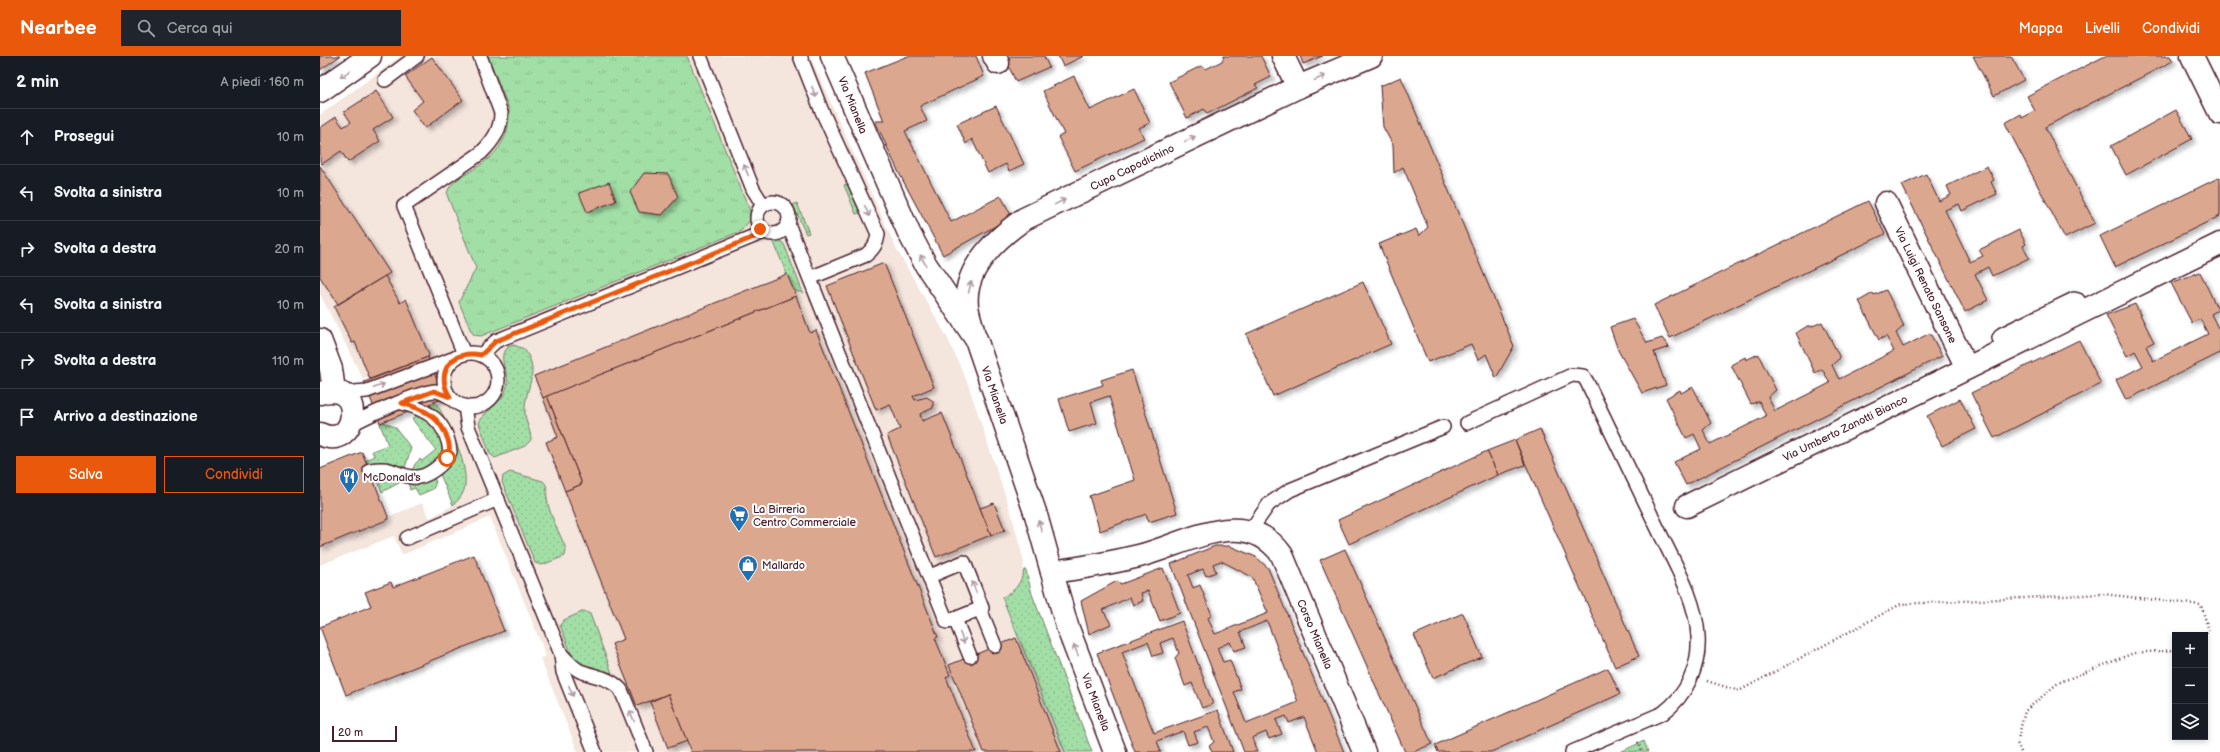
<!DOCTYPE html>
<html lang="it">
<meta charset="utf-8">
<style>
:root{--surface:#171b24;--page:#20242c;--text:#f1f3f6;--muted:#9ea1a6;--line:#363941;--accent:#ea580c}
body{margin:0;font-family:"Balsamiq Sans",sans-serif;background:var(--page);color:var(--text)}
.controls{position:absolute;right:12px;bottom:12px;display:grid;overflow:hidden;border-radius:0px;box-shadow:0 2px 6px #0003}
.controls button{width:36px;height:36px;display:grid;place-items:center;padding:0;border:0;border-bottom:1px solid var(--line);background:var(--surface);color:var(--text);font:20px sans-serif}
.scale{position:absolute;left:12px;bottom:10px;width:65px;box-sizing:border-box;padding-left:4px;border:2px solid #4a1f2b;border-top:0;font-size:11px;line-height:14px;white-space:nowrap;color:#4a1f2b;-webkit-text-stroke:3px #fff;paint-order:stroke}
.stop{position:absolute;width:12px;height:12px;margin:-9px;border:3px solid #ea580c;border-radius:50%;background:#fff}
.stop.end{background:#ea580c;border-color:#fff;box-shadow:0 1px 4px #0008}
.list{margin:0;padding:0;list-style:none}
h2{display:flex;justify-content:space-between;align-items:center;height:52px;margin:0;padding:0 16px;font-size:17px}
h2 small{font-size:13px;font-weight:400;color:var(--muted)}
.list li{display:grid;grid-template-columns:26px 1fr auto;gap:12px;align-items:center;box-sizing:border-box;height:56px;padding:0 16px;border-top:1px solid var(--line)}
.list b{display:block;font-size:15px;white-space:nowrap}
.list em{font-size:13px;font-style:normal;color:var(--muted)}
.actions{display:flex;gap:8px;padding:12px 16px}
.actions a{flex:1;padding:9px 0;border:1px solid var(--accent);border-radius:0px;text-align:center;font-size:14px;color:var(--accent)}
.actions .main{background:var(--accent);color:#fff}
.icon{flex:none;width:22px;height:22px;fill:none;stroke:currentColor;stroke-width:2;stroke-linecap:round;stroke-linejoin:round}
.map{position:relative;flex:none;width:1900px;height:696px;overflow:hidden}
header{display:flex;align-items:center;gap:24px;box-sizing:border-box;height:56px;padding:0 20px;background:var(--accent);color:#fff}
header strong{font-size:19px}
nav{display:flex;gap:22px;margin-inline-start:auto;font-size:14px}
.search{width:280px;height:36px;background:var(--page);display:flex;align-items:center;gap:10px;box-sizing:border-box;padding:0 14px;border-radius:0px;color:var(--muted);font-size:15px}
main{display:flex}
aside{flex:1;background:var(--surface)}
.map>svg:first-child{display:block}
</style>
<header>
<strong>Nearbee</strong>
<div class="search"><svg class="icon" aria-label="search" viewBox="0 0 24 24"><circle cx="10" cy="10" r="6"/><path d="M15 15l6 6"/></svg>Cerca qui</div>
<nav><a>Mappa</a><a>Livelli</a><a>Condividi</a></nav>
</header>
<main>
<aside>
<h2>2 min<small>A piedi · 160 m</small></h2>
<ul class="list">
<li><svg class="icon" aria-label="ahead" viewBox="0 0 24 24"><path d="M12 20V5M6 11l6-6 6 6"/></svg><div><b>Prosegui</b></div><em>10 m</em></li>
<li><svg class="icon" aria-label="left" viewBox="0 0 24 24"><path d="M17 20v-9H6M10 6l-5 5 5 5"/></svg><div><b>Svolta a sinistra</b></div><em>10 m</em></li>
<li><svg class="icon" aria-label="right" viewBox="0 0 24 24"><path d="M7 20v-9h11M14 6l5 5-5 5"/></svg><div><b>Svolta a destra</b></div><em>20 m</em></li>
<li><svg class="icon" aria-label="left" viewBox="0 0 24 24"><path d="M17 20v-9H6M10 6l-5 5 5 5"/></svg><div><b>Svolta a sinistra</b></div><em>10 m</em></li>
<li><svg class="icon" aria-label="right" viewBox="0 0 24 24"><path d="M7 20v-9h11M14 6l5 5-5 5"/></svg><div><b>Svolta a destra</b></div><em>110 m</em></li>
<li><svg class="icon" aria-label="arrive" viewBox="0 0 24 24"><path d="M6 21V4h12l-3 4 3 4H6"/></svg><div><b>Arrivo a destinazione</b></div></li>
</ul>
<div class="actions"><a class="main">Salva</a><a>Condividi</a></div>
</aside>
<div class="map">
<svg width="1900" height="696" viewBox="0 0 1900 696">
<defs>
<pattern id="grass-dots" width="8" height="8" patternUnits="userSpaceOnUse"><rect width="8" height="8" fill="#a2dfa6"/><path d="M2 2h.1M6 6h.1" fill="none" stroke="#8dbf8f" stroke-width="1.8" stroke-linecap="round"/></pattern>
<pattern id="park-tufts" width="24" height="20" patternUnits="userSpaceOnUse"><rect width="24" height="20" fill="#a2dfa6"/><path d="M3 7l-1-3M5 7V3M7 7l1-3M15 17l-1-3M17 17v-4M19 17l1-3" fill="none" stroke="#8dbf8f"/></pattern>
<filter id="shadow"><feDropShadow dx="3.5" dy="3.5" stdDeviation="2" flood-color="#0004"/></filter>
</defs>
<rect width="100%" height="100%" fill="#fff"/>
<filter id="ink" filterUnits="userSpaceOnUse"><feTurbulence type="fractalNoise" baseFrequency=".025" numOctaves="2"/><feDisplacementMap in="SourceGraphic" scale="8" xChannelSelector="R" yChannelSelector="G"/><feConvolveMatrix kernelMatrix="1 2 1 2 8 2 1 2 1" color-interpolation-filters="sRGB"/></filter>
<g filter="url(#ink)">
<path fill="#f4e5dd" d="M81,0h409l87,194 50,87 21,47 44,132 12,46 -2,17 -12,15 -8,3 63,155h-487l-38,-94 6,-2 -56,-139 -88,38 -8,-19 -74,29v-18l68,-27v-3l34,-14 8,15 23,-13 12,-22 -4,-23 -10,-32 -16,-26 -15,-41 -50,18 -1,-2 -6,2 -43,-85v-179z"/>
<g fill="url(#grass-dots)" stroke="#767f68">
<path d="M527,128l13,29 -4,1 -12,-29z"/>
<path d="M477,147l12,30 -3,1 -13,-29z"/>
<path d="M453,184l7,1 4,3 19,49 -10,-3z"/>
<path d="M194,289l10,4c18,24 0,38 1,63 0,10 6,18 6,28l-6,6 -30,12 -5,-4 -11,-31c6,-15 23,-17 28,-36 3,-12 -6,-21 -4,-33l5,-7z"/>
<path d="M115,346c13,18 36,66 29,88 -2,6 -6,11 -11,15l-14,-33c27,-8 15,-37 3,-55 -3,-5 -8,-7 -12,-11z"/>
<path d="M98,359l5,1 14,14 6,19c-5,12 -18,21 -31,22l3,-7 5,-5 2,2 14,-11 -24,-31z"/>
<path d="M64,366l12,6 15,20 -6,20 -16,-6 -21,4 -2,-6 8,-4 -2,-5 16,-6 -8,-21z"/>
<path d="M190,416l33,9c6,6 3,9 4,17 1,14 14,38 19,51l-1,7 -23,9 -7,-2 -33,-81 1,-6z"/>
<path d="M64,418l17,5 -2,4 -17,9 -4,-11 -3,1 -3,-7z"/>
<path d="M113,420l3,6 -3,7 -14,6 -4,-7 -5,2 -2,-8z"/>
<path d="M704,514h2l6,24 60,158h-27l-63,-155c13,-5 19,-14 22,-27z"/>
<path d="M264,555l6,3 22,59 -33,-9 -6,-6 -13,-33 4,-5z"/>
</g>
<g fill="url(#park-tufts)" stroke="#767f68">
<path d="M168,0h199l63,155v9l-9,11 -260,105 -7,-1 -4,-6 -11,-27 17,-34 -29,-73c1,-25 65,-25 62,-86z"/>
<path d="M1324,685l4,11h-28z"/>
</g>
<g fill="#dba88f" stroke="#4a1f2b" fill-rule="evenodd" filter="url(#shadow)">
<path d="M0,0h20l-20,14z"/>
<path d="M588,0h68l8,20 -64,30 7,15 -22,10 46,91 50,-26 11,21 -69,38 -44,-82 -24,-52h9l-19,-48z"/>
<path d="M684,0h40l5,11 -33,15z"/>
<path d="M738,0h26l-21,10z"/>
<path d="M904,0h37l10,21 -16,8 3,3 -51,26 -3,-5 -17,9 -18,-36 32,-16 5,3 16,-8z"/>
<path d="M980,0h23l-20,8z"/>
<path d="M1653,0h38l13,24 -30,16z"/>
<path d="M1785,0h65l3,5 -128,66 50,96 -30,15 -60,-115 16,-9 1,4 13,-7 -8,-15z"/>
<path d="M112,1l31,43 -38,28 -13,-18 11,-9 -18,-25z"/>
<path d="M754,20l16,34 44,-21 16,34 -11,5 5,10 -69,33 -17,-34 6,-3 -21,-43z"/>
<path d="M1081,21l113,269 -18,32 -10,-24 -8,6 -7,-16 -43,18 -49,-118 37,-15 3,7 9,-9 -25,-60 -9,6 -1,-28 -10,-18 -3,-41z"/>
<path d="M56,35l17,26 -20,13 7,11 -32,21 -7,-11 -19,13 -2,-3v-33l16,-11 7,10 8,-5 -7,-10z"/>
<path d="M676,50l28,58 -15,7 -3,-7 -18,9 -16,-34 -6,5 -9,-20z"/>
<path d="M1856,54l16,29 -66,36 -15,-29z"/>
<path d="M0,110l70,107 -52,31 -18,-27z"/>
<path d="M1667,110l7,14 -3,2 6,12 -35,17 -3,-7 -14,6 25,52 13,-6 -4,-6 40,-20 7,14 -3,2 6,12 -37,18 -4,-9 -13,7 13,26 -23,12 -63,-127 24,-11 13,27 12,-6 -4,-9z"/>
<path d="M324,117l24,1 10,23 -16,18 -23,-3 -9,-20z"/>
<path d="M1900,121v39l-105,51 -15,-31z"/>
<path d="M289,126l7,19 -29,11 -8,-19z"/>
<path d="M1548,145l17,33 -215,104 -16,-33z"/>
<path d="M564,207l50,124 -21,9 2,4 12,-3 6,4v7l-13,6 2,7 20,-8 49,122 -55,22 -49,-122 13,-6 -10,-25 -14,6 -49,-124z"/>
<path d="M1880,216l18,38 -7,4 7,14 2,-1v26l-94,47 -10,-20 27,-14 -8,-15 -8,5 -21,-41 29,-11 19,38 -8,4 7,15 55,-27 -8,-15 -8,4 -21,-40z"/>
<path d="M467,218l9,22 -253,102 -9,-22z"/>
<path d="M65,220l15,27 6,-4 23,56 -1,2 -58,22 -15,-37 -3,1 -18,-36z"/>
<path d="M1043,226l28,62 -118,52 -27,-62z"/>
<path d="M1566,234l18,36 -8,7 7,14 27,-14 12,23 -256,129 -12,-23 27,-13 -7,-15 -8,4 -20,-40 14,-8 1,3 12,-6 18,36 -8,7 7,14 56,-28 -7,-15 -8,3 -20,-39 14,-8 1,3 12,-6 18,36 -8,7 7,14 55,-28 -8,-14 -7,4 -19,-40 13,-8 1,2 12,-5 18,36 -8,7 7,14 55,-28 -8,-15 -7,4 -20,-39 14,-8 1,2z"/>
<path d="M476,240l14,37 6,-3 122,307 -3,1 15,37 -4,2 30,75h-285l-23,-58 -31,12 -25,-62 12,-5 -59,-148 17,-7 -35,-88z"/>
<path d="M1313,263l14,24 15,-5 7,9 -15,5 12,33 -24,8 -24,-43 -8,-23z"/>
<path d="M1759,284l22,44 -107,54 -23,-45z"/>
<path d="M108,301l16,41 -64,25 -16,-41z"/>
<path d="M812,314l45,143 -28,9 -3,-8 -46,17 -11,-35 46,-16 -26,-84 -18,6 6,21 -28,9 -10,-33 44,-14 -2,-5z"/>
<path d="M227,340l35,88 -17,7 -19,-49 12,-5 -15,-39z"/>
<path d="M1640,343l16,30 -34,17 -15,-30z"/>
<path d="M1220,373l99,227 -24,11 -100,-227z"/>
<path d="M1195,384l10,25 -27,10 -11,-24z"/>
<path d="M1167,395l11,24 -149,69 -11,-24z"/>
<path d="M42,396l27,67 -69,28v-78z"/>
<path d="M674,447l11,27 -14,5 -11,-27z"/>
<path d="M895,490h15l26,11 12,11 76,184h-26l-14,-35 -15,6 -3,-7 -10,4 6,14 -13,5 -3,-7 -14,6 5,14h-13l-73,-188zM901,505l31,16 16,36 -53,21 -7,-16 4,-3 -12,-30 -7,3 -5,-13 15,-6 3,7 10,-4 -3,-8zM947,565l31,81 -52,21 -12,-31 7,-3 -11,-29 -7,2 -6,-14 13,-6 4,9 12,-4 -6,-15z"/>
<path d="M1025,493l87,195 -19,8h-8l-85,-192z"/>
<path d="M154,499l30,76 -158,64 -26,-68 51,-21 -6,-14 26,-10 2,5z"/>
<path d="M843,512l17,45 -20,8 -12,-30 -7,2 2,8 -10,4 -3,-8 -27,13 8,14 -22,10 -8,-33 36,-20 4,3z"/>
<path d="M1143,557l19,44 -49,21 -19,-43z"/>
<path d="M862,565l31,83 -11,4 -10,-25 -7,3 -10,-28 4,-5 -6,-15 -13,5 3,10 -10,3 -5,-14 -26,10 32,81 64,-23 15,42h-21l-3,-6 5,-4 -6,-15 -14,5 4,10 -10,3 -5,-14 -26,10 4,11h-26l-38,-99z"/>
<path d="M696,582l45,114h-77l-35,-87z"/>
<path d="M1288,612l12,26 -129,58h-53l-3,-7z"/>
<path d="M348,638l19,47 -19,7 -18,-46z"/>
</g>
<g fill="none" stroke-linecap="round" stroke-linejoin="round">
<defs>
<g id="lane">
<path d="M380,0l53,133 10,16"/>
<path d="M480,0l21,53 57,125c-1,10 -5,15 -12,21l-56,23"/>
<path d="M65,24l32,-24"/>
<circle cx="453" cy="162" r="16"/>
<path d="M468,168l159,398 35,-14 -18,-46 -34,14"/>
<path d="M1684,294l-5,-12 3,-4 72,-35 4,1 6,10"/>
<circle cx="151" cy="324" r="27"/>
<path d="M144,298l-60,-148 77,-53c12,-12 20,-23 20,-40l-21,-57"/>
<path d="M161,299l15,-14 268,-109"/>
<path d="M21,337l26,-2 88,-33"/>
<path d="M145,350l3,21 93,227 2,18 32,80"/>
<path d="M1147,367l105,-48 11,1 4,6c24,49 47,98 71,147 16,34 38,69 40,107 2,30 -11,59 -35,77l-91,39"/>
<path d="M29,370c13,-8 74,-36 87,-35 5,1 10,4 14,6"/>
<path d="M50,414c22,-4 23,4 42,7 15,2 32,-13 38,-25 -3,-30 -21,-42 -48,-49"/>
<path d="M930,475l19,-27 21,-14 153,-63"/>
<path d="M87,482l91,-39"/>
<path d="M660,553l15,37"/>
<path d="M635,563l15,37"/>
<path d="M241,598c6,6 11,13 19,17 15,6 30,6 41,19l25,62"/>
</g>
<g id="street">
<path d="M512,0l77,177 17,32 50,74 60,176 31,111 48,126"/>
<path d="M674,0l4,7"/>
<path d="M963,0l15,31"/>
<path d="M1872,0l28,57"/>
<path d="M0,35l50,-35"/>
<path d="M1566,147l81,165"/>
<path d="M653,274c-2,-8 -5,-16 -6,-24 -4,-37 30,-68 57,-87l274,-132 73,-31"/>
<path d="M0,284l11,29 3,22"/>
<path d="M0,337c47,-15 38,60 0,41"/>
<path d="M1367,450l533,-262"/>
<path d="M732,516c29,-4 58,-9 87,-16 47,-12 107,-52 143,-1l82,197"/>
</g>
</defs>
<use href="#lane" stroke="#4a1f2b" stroke-width="16"/>
<use href="#street" stroke="#4a1f2b" stroke-width="25"/>
<g stroke="#4a1f2b" stroke-width="2.5" stroke-dasharray="1 3" stroke-linecap="butt">
<path d="M1387,625l32,10 162,-87 202,-10 98,11 8,26 -5,4"/>
<path d="M1318,686l4,10"/>
<path d="M1701,696l-4,-9 8,-32 33,-28 76,-30 41,-3"/>
</g>
<use href="#lane" stroke="#fff" stroke-width="13"/>
<use href="#street" stroke="#fff" stroke-width="22"/>
</g>
<defs><path id="oneway-shaft" d="M-6 0H5M1.5-3L5.5 0L1.5 3" fill="none" stroke-width="1.6" stroke-linecap="round" stroke-linejoin="round"/></defs>
<g stroke="#ae9aa0">
<use href="#oneway-shaft" transform="translate(25 18) rotate(145)"/>
<use href="#oneway-shaft" transform="translate(1000 22) rotate(-23)"/>
<use href="#oneway-shaft" transform="translate(494 36) rotate(69)"/>
<use href="#oneway-shaft" transform="translate(870 83) rotate(-26)"/>
<use href="#oneway-shaft" transform="translate(426 114) rotate(-112)"/>
<use href="#oneway-shaft" transform="translate(740 146) rotate(-26)"/>
<use href="#oneway-shaft" transform="translate(547 155) rotate(66)"/>
<use href="#oneway-shaft" transform="translate(603 204) rotate(-118)"/>
<use href="#oneway-shaft" transform="translate(650 231) rotate(-76)"/>
<use href="#oneway-shaft" transform="translate(59 330) rotate(-21)"/>
<use href="#oneway-shaft" transform="translate(720 470) rotate(-107)"/>
<use href="#oneway-shaft" transform="translate(654 531) rotate(-111)"/>
<use href="#oneway-shaft" transform="translate(642 582) rotate(68)"/>
<use href="#oneway-shaft" transform="translate(756 594) rotate(-111)"/>
<use href="#oneway-shaft" transform="translate(251 635) rotate(68)"/>
<use href="#oneway-shaft" transform="translate(312 660) rotate(-112)"/>
</g>
</g>
<g fill="none" stroke-linecap="round" stroke-linejoin="round" filter="url(#ink)">
<path stroke="#ea580c" stroke-width="5" d="M127,402c3,-7 3,-11 1,-18 -7,-23 -24,-31 -46,-37l32,-12 16,6c-16,-26 3,-48 31,-42l15,-14 263,-106 5,-3 -4,-3"/>
</g>
<defs>
<symbol id="restaurant-pin" viewBox="-11 -11 22 30"><path d="M0 17L-7.5 6A9.5 9.5 0 1 1 7.5 6Z" fill="#1f6fb2" stroke="#fff"/><path d="M-5-6h1v4h1v-4h1v4h1v-4h1v5L-1.5 .5V6h-2V.5L-5-1ZM5-6V6H3V1.5H1.5Q1.5-4 5-6Z" fill="#fff"/></symbol>
<symbol id="supermarket-pin" viewBox="-11 -11 22 30"><path d="M0 17L-7.5 6A9.5 9.5 0 1 1 7.5 6Z" fill="#1f6fb2" stroke="#fff"/><path d="M-6-5.5h2.5l.6 2H6L4.5 2H-2.5L-4.4-4H-6ZM-1.5 3.2a1.3 1.3 0 1 0 .1 0ZM3 3.2a1.3 1.3 0 1 0 .1 0Z" fill="#fff"/></symbol>
<symbol id="shop-pin" viewBox="-11 -11 22 30"><path d="M0 17L-7.5 6A9.5 9.5 0 1 1 7.5 6Z" fill="#1f6fb2" stroke="#fff"/><path d="M-5-2.5h2.3a2.7 3.5 0 0 1 5.4 0H5L5.5 6h-11ZM-1.5-2.5h3a1.5 2.3 0 0 0-3 0Z" fill="#fff"/></symbol>
</defs>
<g fill-rule="evenodd">
<use href="#restaurant-pin" x="18" y="410" width="22" height="30"/>
<use href="#supermarket-pin" x="408" y="448" width="22" height="30"/>
<use href="#shop-pin" x="417" y="498" width="22" height="30"/>
</g>
<g text-anchor="middle" stroke-width="4" stroke-linejoin="round" paint-order="stroke">
<g font-size="11" fill="#4a1f2b" stroke="#fff">
<text transform="translate(533 49) rotate(68)" y="4">Via Mianella</text>
<text transform="translate(812 111) rotate(-26)" y="4">Cupa Capodichino</text>
<text transform="translate(1606 229) rotate(64)" y="4">Via Luigi Renato Sansone</text>
<text transform="translate(675 339) rotate(71)" y="4">Via Mianella</text>
<text transform="translate(1525 372) rotate(-26)" y="4">Via Umberto Zanotti Bianco</text>
<text transform="translate(995 578) rotate(67)" y="4">Corso Mianella</text>
<text transform="translate(776 646) rotate(69)" y="4">Via Mianella</text>
</g>
<g font-size="11" fill="#4a1f2b" stroke="#fff" text-anchor="start">
<text x="43" y="425">McDonald's</text>
<text x="433" y="457">La Birreria<tspan x="433" dy="13">Centro Commerciale</tspan></text>
<text x="442" y="513">Mallardo</text>
</g>
</g>
</svg>
<div class="controls">
<button>+</button>
<button>−</button>
<button><svg class="icon" aria-label="layers" viewBox="0 0 24 24"><path d="M12 4l9 5-9 5-9-5zM3 14l9 5 9-5"/></svg></button>
</div>
<div class="scale">20 m</div>
<div class="stop" style="left:127px;top:402px"></div>
<div class="stop end" style="left:440px;top:173px"></div>
</div>
</main>
